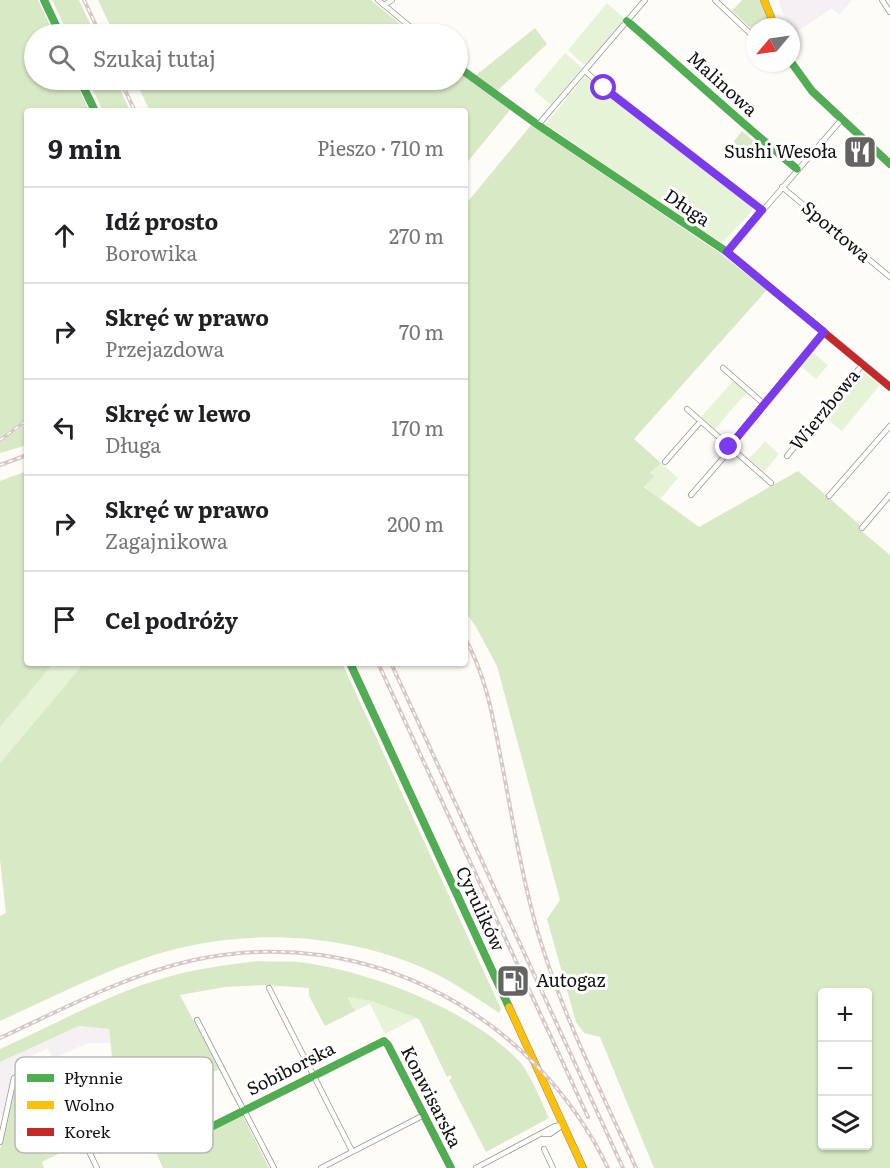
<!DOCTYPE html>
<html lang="pl">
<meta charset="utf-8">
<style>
:root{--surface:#fff;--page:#f6f6f6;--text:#202124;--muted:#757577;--line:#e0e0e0}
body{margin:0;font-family:Literata,serif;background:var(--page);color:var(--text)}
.controls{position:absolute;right:18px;bottom:18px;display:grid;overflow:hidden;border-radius:6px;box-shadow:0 2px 4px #0004}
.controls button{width:54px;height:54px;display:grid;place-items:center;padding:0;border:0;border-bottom:2px solid var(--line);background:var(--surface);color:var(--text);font:30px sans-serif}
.compass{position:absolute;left:746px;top:18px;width:54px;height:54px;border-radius:50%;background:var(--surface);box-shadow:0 2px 4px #0004;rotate:241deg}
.stop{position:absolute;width:18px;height:18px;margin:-14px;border:4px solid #7c3aed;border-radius:50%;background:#fff}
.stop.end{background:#7c3aed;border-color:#fff;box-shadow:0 2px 6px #0008}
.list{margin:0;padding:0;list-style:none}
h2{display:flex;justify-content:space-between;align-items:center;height:78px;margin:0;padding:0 24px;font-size:26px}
h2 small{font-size:20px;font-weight:400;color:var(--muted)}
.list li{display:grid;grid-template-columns:39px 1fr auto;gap:18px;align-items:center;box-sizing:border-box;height:96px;padding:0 24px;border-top:2px solid var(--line)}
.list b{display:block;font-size:22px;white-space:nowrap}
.list p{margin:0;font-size:20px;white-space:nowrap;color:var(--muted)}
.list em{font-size:20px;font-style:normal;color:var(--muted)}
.icon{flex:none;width:33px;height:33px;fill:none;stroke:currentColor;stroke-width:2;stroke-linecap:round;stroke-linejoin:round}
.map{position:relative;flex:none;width:890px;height:1168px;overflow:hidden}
.search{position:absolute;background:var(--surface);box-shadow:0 2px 4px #0004;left:24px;top:24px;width:444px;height:66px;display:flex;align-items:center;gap:15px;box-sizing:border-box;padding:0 21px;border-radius:33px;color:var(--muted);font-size:22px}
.panel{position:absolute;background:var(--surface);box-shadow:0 2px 4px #0004;left:24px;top:108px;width:444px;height:558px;border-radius:6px}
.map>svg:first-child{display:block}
</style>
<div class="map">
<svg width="890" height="1168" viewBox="0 0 890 1168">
<rect width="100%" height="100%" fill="#fdfcf7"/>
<g fill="#f5f0f3">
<path d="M778,0h74l-13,15 -7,-7 -37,25 -6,-6z"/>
<path d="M79,1026l30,3 1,14h-22l-35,16 -5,-11 -34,16 -9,41 -2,9 -3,2v-54z"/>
</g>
<g fill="#e7f3d7">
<path d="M607,3l18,16 -39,45h-3l-15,-14z"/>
<path d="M565,53l17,15 -31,37 -17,-15z"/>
<path d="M584,77l3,1 15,13 39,28 111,87v5l-30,32 -46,-29 -130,-90z"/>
<path d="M811,351l17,14 -12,14 -17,-14z"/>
<path d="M860,373h5l15,12 -38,46 -18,-15z"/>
<path d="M733,381l14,11 -32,37 -14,-12z"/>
<path d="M765,441l14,13 -15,18 -15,-13z"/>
<path d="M661,463l17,15 -18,21 -16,-13 9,-10 -3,-3z"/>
<path d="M54,663h30l-84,100v-36z"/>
<path d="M348,996l23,5 45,17 -31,16 -15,-30 -15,7z"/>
</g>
<g fill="#d8eac5" fill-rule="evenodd">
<path d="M0,0h38l16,34h-20v46h41l14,31h-62v307l-27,19z"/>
<path d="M52,0h27l16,34h-27z"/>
<path d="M98,0h273l41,34h-298z"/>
<path d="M742,0h18l10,27h-15v5l-23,-21z"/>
<path d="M535,28l12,16 -50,47 -22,-15z"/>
<path d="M458,72l52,38 -45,55v-54h-315l-15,-31h323z"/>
<path d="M88,80h28l14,31h-27z"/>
<path d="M531,125l190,129 46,36 -133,149 27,24 -11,10 4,3 -10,11 55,40 99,-56 62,54 -1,4 31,26v613h-236l-54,-131 -16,-4 -8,-11 -29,-103 13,-19 -63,-234 -21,-39 -11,-16v-406zM822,992h46v154h-46z"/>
<path d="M742,131l14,12 -14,16 -14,-10z"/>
<path d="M27,423v22l-27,8v-11z"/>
<path d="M27,471v192h27l-54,64v-246z"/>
<path d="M84,663h258l159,346 -2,4c-25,-17 -50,-34 -78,-46 -83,-35 -181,-39 -267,-12 -53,17 -103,43 -154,66v-105l6,-3 -6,-53v-97z"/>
<path d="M258,961c13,1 28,0 41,1 71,9 170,47 220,99 10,10 23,42 30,57l-63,34 -37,-72 3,-2 -2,-3 -3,2 -28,-58 -48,-18 -23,-4 7,14 -30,15 -16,-30v-8l-45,-3 -39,2 -45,8 39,74 -44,24 22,43 45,-22 27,54h-106l-51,-112 -3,-27 -30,-3 -79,36v-13c56,-25 112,-57 171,-73 28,-8 57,-11 87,-15z"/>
<path d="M28,1077l-2,8 32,69 -16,8 2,6h-44v-18l16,-67z"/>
</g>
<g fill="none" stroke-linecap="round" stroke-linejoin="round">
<defs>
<g id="street">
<path d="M378,0l41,34"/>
<path d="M715,0l40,38"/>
<path d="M882,0l8,12"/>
<path d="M384,5l8,-5"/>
<path d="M585,71l19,17 158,122"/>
<path d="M538,125l107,-125"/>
<path d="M782,187l108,90"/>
<path d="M727,252l115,-133"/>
<path d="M723,368l41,36"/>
<path d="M687,409l84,74"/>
<path d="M729,447l95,-115"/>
<path d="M787,456l76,-92"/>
<path d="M665,462l35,-40"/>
<path d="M691,495l40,-46"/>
<path d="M829,496l61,-70"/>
<path d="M862,528l28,-33"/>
<path d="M269,988l83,163"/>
<path d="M197,1020l45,87"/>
<path d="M246,1114l28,54"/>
<path d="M544,1134h6l13,-9"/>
<path d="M0,1142l14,-64 28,-14h5l50,104"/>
<path d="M544,1149l9,19"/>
<path d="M321,1168l103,-53"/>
<path d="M476,1168l79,-42 8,-1"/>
</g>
<g id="fast">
<path d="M44,0l16,34"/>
<path d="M627,21c57,49 112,100 170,148"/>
<path d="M791,62l21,29 78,73"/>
<path d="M458,67l80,58 189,127 87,72"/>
<path d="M80,80l15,31"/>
<path d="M350,663l159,344"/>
<path d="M213,1126l171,-85 4,4 63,123"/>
</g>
<g id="slow">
<path d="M764,0l11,27"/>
<path d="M509,1007l74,161"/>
</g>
<path id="jam" d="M814,324l76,63"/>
</defs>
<use href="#street" stroke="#979795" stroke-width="6"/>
<use href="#fast" stroke="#8e8d8b" stroke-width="8"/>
<use href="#slow" stroke="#8e8d8b" stroke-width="8"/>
<use href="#jam" stroke="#8e8d8b" stroke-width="8"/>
<use href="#street" stroke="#fffffe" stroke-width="4.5"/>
<use href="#fast" stroke="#4caf50" stroke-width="7"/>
<use href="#slow" stroke="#ffc107" stroke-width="7"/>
<use href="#jam" stroke="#c62828" stroke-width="7"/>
<defs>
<g id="rail">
<path d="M84,0l16,34"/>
<path d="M120,80l15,31"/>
<path d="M0,440l27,-20"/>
<path d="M0,465l27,-10"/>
<path d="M465,638c21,38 28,79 36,121 10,51 18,102 31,152 23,90 66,173 104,257"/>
<path d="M378,663l210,454"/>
<path d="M391,663l232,505"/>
<path d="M0,1038c63,-29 126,-63 194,-78 171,-37 339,53 414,208"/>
</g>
</defs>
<use href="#rail" stroke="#d9c6c7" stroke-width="4"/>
<use href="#rail" stroke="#fff" stroke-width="1.5" stroke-dasharray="4.5" stroke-linecap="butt"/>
</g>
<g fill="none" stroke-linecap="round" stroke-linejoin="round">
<path stroke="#7c3aed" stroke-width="8" d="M604,88l158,122 -35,42 97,80 -95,115"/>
</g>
<defs>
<symbol id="restaurant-square" viewBox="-11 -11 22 22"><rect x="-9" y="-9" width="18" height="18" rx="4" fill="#646362" stroke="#fff"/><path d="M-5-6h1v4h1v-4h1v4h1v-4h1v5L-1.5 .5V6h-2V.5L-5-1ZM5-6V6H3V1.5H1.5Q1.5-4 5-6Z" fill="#fff"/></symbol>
<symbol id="fuel-square" viewBox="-11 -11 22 22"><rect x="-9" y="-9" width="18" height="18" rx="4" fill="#646362" stroke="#fff"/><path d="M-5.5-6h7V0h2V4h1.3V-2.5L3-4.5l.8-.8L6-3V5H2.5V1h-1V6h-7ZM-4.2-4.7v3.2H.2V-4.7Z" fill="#fff"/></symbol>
</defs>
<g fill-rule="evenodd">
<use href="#restaurant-square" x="841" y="133" width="38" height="38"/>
<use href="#fuel-square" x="494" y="962" width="38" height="38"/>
</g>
<g text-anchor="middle" stroke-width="6" stroke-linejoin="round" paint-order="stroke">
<g font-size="18" fill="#111" stroke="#fff">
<text transform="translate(722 84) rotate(42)" y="6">Malinowa</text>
<text transform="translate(687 208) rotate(34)" y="6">Długa</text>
<text transform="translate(836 232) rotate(40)" y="6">Sportowa</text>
<text transform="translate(825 410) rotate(-51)" y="6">Wierzbowa</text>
<text transform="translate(480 909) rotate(65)" y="6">Cyrulików</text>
<text transform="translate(291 1069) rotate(-27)" y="6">Sobiborska</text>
<text transform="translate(431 1097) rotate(63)" y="6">Konwisarska</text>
</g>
<g font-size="18" fill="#111" stroke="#fff" text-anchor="end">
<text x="837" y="158">Sushi Wesoła</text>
<text x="536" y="987" text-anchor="start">Autogaz</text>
</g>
</g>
<rect x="15" y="1057" width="198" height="96" rx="9" fill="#fff" stroke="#b8b8b8" stroke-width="1.5"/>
<rect x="27" y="1074" width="27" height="8" fill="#4caf50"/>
<rect x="27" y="1101" width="27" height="8" fill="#ffc107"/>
<rect x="27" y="1128" width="27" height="8" fill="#c62828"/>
<g font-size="16" fill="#111">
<text x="64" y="1084">Płynnie</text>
<text x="64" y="1111">Wolno</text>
<text x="64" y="1138">Korek</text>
</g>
</svg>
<div class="controls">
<button>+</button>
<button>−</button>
<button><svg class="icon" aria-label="layers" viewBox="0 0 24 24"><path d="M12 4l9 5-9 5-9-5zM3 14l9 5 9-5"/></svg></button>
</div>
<svg class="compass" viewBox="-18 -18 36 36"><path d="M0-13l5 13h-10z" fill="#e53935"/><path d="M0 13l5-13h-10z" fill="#757577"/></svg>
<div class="stop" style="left:604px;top:88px"></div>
<div class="stop end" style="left:729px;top:447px"></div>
<div class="search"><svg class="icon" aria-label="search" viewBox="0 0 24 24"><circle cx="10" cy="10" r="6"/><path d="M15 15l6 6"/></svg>Szukaj tutaj</div>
<section class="panel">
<h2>9 min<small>Pieszo · 710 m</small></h2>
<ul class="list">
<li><svg class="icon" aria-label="ahead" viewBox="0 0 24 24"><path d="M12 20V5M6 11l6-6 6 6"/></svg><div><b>Idź prosto</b><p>Borowika</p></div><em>270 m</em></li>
<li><svg class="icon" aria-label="right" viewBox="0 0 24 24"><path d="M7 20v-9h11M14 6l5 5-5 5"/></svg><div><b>Skręć w prawo</b><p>Przejazdowa</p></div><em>70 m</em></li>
<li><svg class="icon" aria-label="left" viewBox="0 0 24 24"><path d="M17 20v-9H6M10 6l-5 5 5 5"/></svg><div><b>Skręć w lewo</b><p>Długa</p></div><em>170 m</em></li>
<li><svg class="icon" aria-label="right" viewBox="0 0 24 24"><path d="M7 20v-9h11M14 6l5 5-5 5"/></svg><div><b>Skręć w prawo</b><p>Zagajnikowa</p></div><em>200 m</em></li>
<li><svg class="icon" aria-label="arrive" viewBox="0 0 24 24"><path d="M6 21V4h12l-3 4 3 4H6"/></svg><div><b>Cel podróży</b></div></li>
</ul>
</section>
</div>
